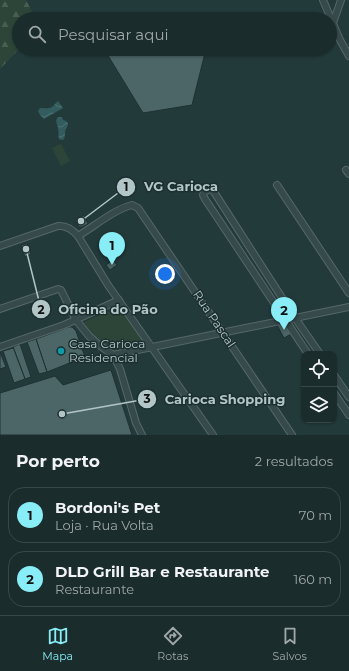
<!DOCTYPE html>
<html lang="pt">
<meta charset="utf-8">
<style>
:root{--surface:#1a2c2c;--page:#273838;--text:#f1f3f6;--muted:#9fa7a9;--line:#384848;--accent:#88edf6}
body{margin:0;font-family:Montserrat,sans-serif;background:var(--page);color:var(--text)}
.controls{position:absolute;right:12px;bottom:12px;display:grid;overflow:hidden;border-radius:8px;box-shadow:0 1px 3px #0004}
.controls button{width:36px;height:36px;display:grid;place-items:center;padding:0;border:0;border-bottom:1px solid var(--line);background:var(--surface);color:var(--text);font:20px sans-serif}
.you{position:absolute;left:165px;top:274px;width:14px;height:14px;margin:-10px;border:3px solid #fff;border-radius:50%;background:#1a73e8;box-shadow:0 0 0 6px #1a73e833}
.badge{display:grid;place-items:center;width:26px;height:26px;border-radius:50%;background:var(--accent);color:#111;font-size:13px;font-weight:700}
.pin{position:absolute;translate:-50% -33px;filter:drop-shadow(0 1px 2px #0008)}
.pin::after{content:'';position:absolute;top:21px;width:14px;height:12px;background:inherit;clip-path:polygon(0 0,100% 0,50% 100%)}
.list{margin:0;padding:0;list-style:none}
h2{display:flex;justify-content:space-between;align-items:center;height:52px;margin:0;padding:0 16px;font-size:17px}
h2 small{font-size:13px;font-weight:400;color:var(--muted)}
.list li{display:grid;grid-template-columns:26px 1fr auto;gap:12px;align-items:center;box-sizing:border-box;height:56px;margin:0 8px 8px;padding:0 8px;border:1px solid var(--line);border-radius:16px}
.list b{display:block;font-size:15px;white-space:nowrap}
.list p{margin:0;font-size:13px;white-space:nowrap;color:var(--muted)}
.list em{font-size:13px;font-style:normal;color:var(--muted)}
.icon{flex:none;width:22px;height:22px;fill:none;stroke:currentColor;stroke-width:2;stroke-linecap:round;stroke-linejoin:round}
.map{position:relative;flex:none;width:349px;height:435px;overflow:hidden}
.search{position:absolute;background:var(--surface);box-shadow:0 1px 3px #0004;left:12px;right:12px;top:12px;height:44px;display:flex;align-items:center;gap:10px;box-sizing:border-box;padding:0 14px;border-radius:22px;color:var(--muted);font-size:15px}
.sheet{height:180px;background:var(--surface)}
nav{display:flex;justify-content:space-around;align-items:center;box-sizing:border-box;height:56px;border-top:1px solid var(--line);background:var(--surface);font-size:11px;color:var(--muted)}
nav a{display:grid;justify-items:center;gap:2px}
nav .on{color:var(--accent)}
.map>svg:first-child{display:block}
</style>
<div class="map">
<svg width="349" height="435" viewBox="0 0 349 435">
<defs>
<pattern id="forest-firs" width="22" height="20" patternUnits="userSpaceOnUse"><rect width="22" height="20" fill="#2d4538"/><path d="M5 1l3.5 6h-7zM16 11l3.5 6h-7z" fill="#495e53"/></pattern>
<pattern id="water-waves" width="16" height="10" patternUnits="userSpaceOnUse"><rect width="16" height="10" fill="#335c5e"/><path d="M0 5q4-4 8 0t8 0" fill="none" stroke="#4e7274"/></pattern>
</defs>
<rect width="100%" height="100%" fill="#233a3b"/>
<path fill="url(#forest-firs)" d="M0,0h26l10,19h-17v30l-19,20z"/>
<g fill="#2d4538">
<path d="M61,144l9,17 -9,5 -9,-18z"/>
<path d="M122,305l26,39 -2,4 -33,5 -5,-2 -26,-28z"/>
</g>
<g fill="url(#water-waves)">
<path d="M58,101l5,7 -19,11c-3,-3 -5,-5 -6,-8l2,-3c4,0 9,1 12,-1 3,-2 3,-4 6,-6z"/>
<path d="M58,117h4l1,3 3,1 2,2c0,4 -2,5 -3,9 0,3 0,4 -1,7l-2,1 -3,-1c-1,-4 0,-7 -1,-10 0,-6 -4,-7 0,-12z"/>
</g>
<g fill="#4c6567" stroke="#1e3132">
<path d="M104,49h102l-14,56 -49,8z"/>
<path d="M84,215l4,9 -6,3h-3l-4,-7z"/>
<path d="M27,243l4,11 -6,3 -4,-12z"/>
<path d="M113,260l4,5 -7,5 -4,-5z"/>
<path d="M284,322l7,12 -7,4 -7,-13z"/>
<path d="M69,327h3l4,4 9,26 -38,15 -11,-33z"/>
<path d="M36,339l11,33 -8,2 -12,-32z"/>
<path d="M20,344l11,33 -6,2 -12,-32z"/>
<path d="M13,347l12,32 -11,4 -11,-32 10,-3z"/>
<path d="M0,352l6,15 -6,2z"/>
<path d="M111,370l21,65h-132v-42l55,-17 8,9z"/>
</g>
<g fill="none" stroke-linecap="round" stroke-linejoin="round">
<defs>
<g id="street">
<path d="M323,0l17,40 9,16"/>
<path d="M333,23l8,-23"/>
<path d="M346,170l3,4"/>
<path d="M277,185l72,108"/>
<path d="M78,236c17,-10 35,-26 54,-31l6,3 154,227"/>
<path d="M0,246l58,-20c9,-1 15,4 20,10l30,49 105,150"/>
<path d="M0,309l58,-20 3,1 15,30 13,16 10,9 14,10 7,14 16,54 6,12"/>
<path d="M0,347l64,-22 55,-25"/>
<path d="M308,354l-103,-155 -2,-4 1,-3 6,-3 4,3 81,126 25,36"/>
<path d="M113,355l236,-48"/>
<path d="M334,375l15,22"/>
<path d="M334,393l15,22"/>
</g>
</defs>
<use href="#street" stroke="#556869" stroke-width="8"/>
<use href="#street" stroke="#374a4b" stroke-width="6"/>
</g>
<circle fill="#0f9aa8" stroke="#1c2f30" stroke-width="1.5" cx="61" cy="351" r="4"/>
<g text-anchor="middle" stroke-width="3" stroke-linejoin="round" paint-order="stroke">
<g font-size="12" fill="#b2c5c7" stroke="#1c2f30">
<text transform="translate(214 319) rotate(56)" y="4">Rua Pascal</text>
</g>
<g font-size="12" fill="#b2c5c7" stroke="#1c2f30" text-anchor="start">
<text x="69" y="348">Casa Carioca<tspan x="69" dy="14">Residencial</tspan></text>
</g>
</g>
<path fill="none" stroke="#b2c5c7" stroke-width="1.5" d="M81 221L126 187M26 249L41 309M62 414L147 399"/>
<g fill="#b2c5c7" stroke="#1c2f30" stroke-width="1.5">
<circle cx="81" cy="221" r="4"/>
<circle cx="26" cy="249" r="4"/>
<circle cx="62" cy="414" r="4"/>
<circle cx="126" cy="187" r="10"/>
<circle cx="41" cy="309" r="10"/>
<circle cx="147" cy="399" r="10"/>
</g>
<g font-size="12" text-anchor="middle" font-weight="bold" fill="#111">
<text x="126" y="191">1</text>
<text x="41" y="314">2</text>
<text x="147" y="403">3</text>
</g>
<g font-size="13" text-anchor="middle" font-weight="bold" fill="#b2c5c7" stroke="#1c2f30" stroke-width="3" stroke-linejoin="round" paint-order="stroke">
<text x="181" y="191">VG Carioca</text>
<text x="108" y="314">Oficina do Pão</text>
<text x="225" y="404">Carioca Shopping</text>
</g>
</svg>
<div class="controls">
<button><svg class="icon" aria-label="locate" viewBox="0 0 24 24"><circle cx="12" cy="12" r="6"/><path d="M12 2v4M12 18v4M2 12h4M18 12h4"/></svg></button>
<button><svg class="icon" aria-label="layers" viewBox="0 0 24 24"><path d="M12 4l9 5-9 5-9-5zM3 14l9 5 9-5"/></svg></button>
</div>
<div class="you"></div>
<div class="pin badge" style="left:112px;top:265px">1</div>
<div class="pin badge" style="left:284px;top:330px">2</div>
<div class="search"><svg class="icon" aria-label="search" viewBox="0 0 24 24"><circle cx="10" cy="10" r="6"/><path d="M15 15l6 6"/></svg>Pesquisar aqui</div>
</div>
<section class="sheet">
<h2>Por perto<small>2 resultados</small></h2>
<ul class="list">
<li><span class="badge">1</span><div><b>Bordoni's Pet</b><p>Loja · Rua Volta</p></div><em>70 m</em></li>
<li><span class="badge">2</span><div><b>DLD Grill Bar e Restaurante</b><p>Restaurante</p></div><em>160 m</em></li>
</ul>
</section>
<nav>
<a class="on"><svg class="icon" aria-label="map" viewBox="0 0 24 24"><path d="M3 6l6-2 6 2 6-2v14l-6 2-6-2-6 2zM9 4v14M15 6v14"/></svg>Mapa</a>
<a><svg class="icon" aria-label="directions" viewBox="0 0 24 24"><path d="M12 3l9 9-9 9-9-9zM9 14v-3h6M13 9l2 2-2 2"/></svg>Rotas</a>
<a><svg class="icon" aria-label="saved" viewBox="0 0 24 24"><path d="M7 4h10v16l-5-4-5 4z"/></svg>Salvos</a>
</nav>
